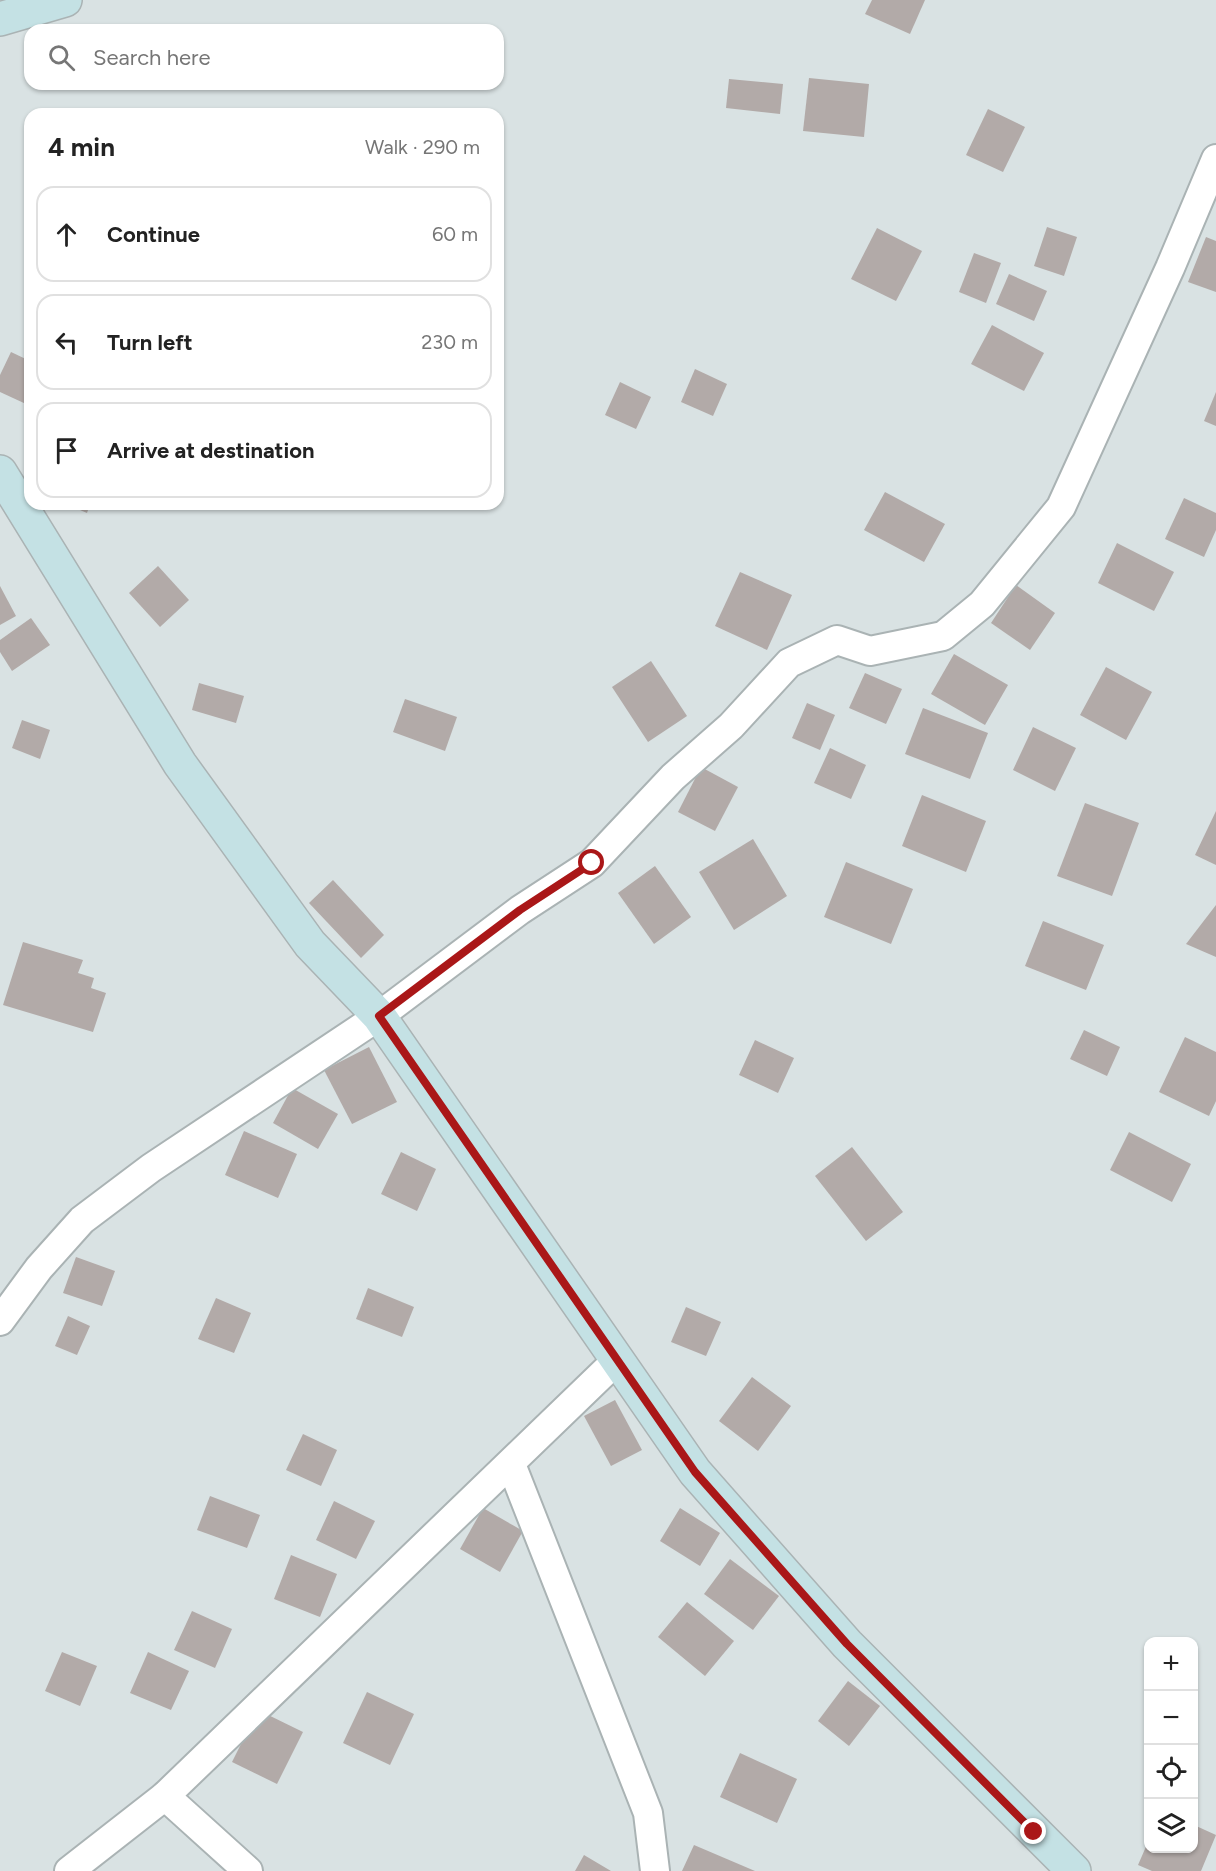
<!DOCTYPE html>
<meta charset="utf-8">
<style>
:root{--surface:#fff;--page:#f2f2f2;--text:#222;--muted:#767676;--line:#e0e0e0}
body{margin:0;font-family:Figtree,sans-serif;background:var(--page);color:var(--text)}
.controls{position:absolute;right:18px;bottom:18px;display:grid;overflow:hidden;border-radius:12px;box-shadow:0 2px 4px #0004}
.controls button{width:54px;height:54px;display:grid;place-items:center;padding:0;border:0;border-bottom:2px solid var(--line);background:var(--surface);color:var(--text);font:30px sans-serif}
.stop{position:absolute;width:18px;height:18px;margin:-14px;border:4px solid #aa1718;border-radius:50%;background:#fff}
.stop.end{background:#aa1718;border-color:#fff;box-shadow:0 2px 6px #0008}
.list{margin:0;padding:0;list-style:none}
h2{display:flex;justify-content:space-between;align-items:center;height:78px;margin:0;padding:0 24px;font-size:26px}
h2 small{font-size:20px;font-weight:400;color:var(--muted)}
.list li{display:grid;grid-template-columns:39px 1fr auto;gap:18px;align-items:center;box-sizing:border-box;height:96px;margin:0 12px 12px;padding:0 12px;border:2px solid var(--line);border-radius:18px}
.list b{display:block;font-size:22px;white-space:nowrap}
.list em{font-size:20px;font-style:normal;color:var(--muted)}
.icon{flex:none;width:33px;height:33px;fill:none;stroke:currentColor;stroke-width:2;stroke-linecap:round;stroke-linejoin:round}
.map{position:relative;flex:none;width:1216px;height:1871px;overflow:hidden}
.search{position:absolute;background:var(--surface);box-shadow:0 2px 4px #0004;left:24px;top:24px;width:480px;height:66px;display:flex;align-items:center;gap:15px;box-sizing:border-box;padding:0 21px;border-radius:18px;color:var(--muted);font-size:22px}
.panel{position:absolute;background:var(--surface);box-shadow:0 2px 4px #0004;left:24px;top:108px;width:480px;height:402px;border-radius:18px}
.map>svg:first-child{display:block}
</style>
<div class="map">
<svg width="1216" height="1871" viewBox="0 0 1216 1871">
<rect width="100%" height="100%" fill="#d9e2e3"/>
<g fill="#b2aaa8">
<path d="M872,0h53l-15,34 -45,-20z"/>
<path d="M809,78l60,6 -5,53 -61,-6z"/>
<path d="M729,79l54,5 -3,30 -54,-6z"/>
<path d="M988,109l37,18 -22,45 -37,-17z"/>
<path d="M1047,227l30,10 -13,39 -30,-10z"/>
<path d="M877,228l45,23 -26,50 -45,-22z"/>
<path d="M1206,237l10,4v51l-28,-10z"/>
<path d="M974,253l27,10 -15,40 -27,-11z"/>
<path d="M1009,274l38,17 -13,30 -38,-17z"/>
<path d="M992,325l52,28 -20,38 -53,-27z"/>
<path d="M11,352l19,9v34l-4,9 -26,-12v-17z"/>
<path d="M695,369l32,15 -14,32 -32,-14z"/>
<path d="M620,382l31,15 -15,32 -31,-14z"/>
<path d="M1216,392v34l-12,-5z"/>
<path d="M885,492l60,32 -21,38 -60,-32z"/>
<path d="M1184,498l32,15v17l-12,27 -39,-18z"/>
<path d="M66,504h24l-3,9z"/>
<path d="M1117,543l57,29 -20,39 -56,-28z"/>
<path d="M158,566l31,34 -29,27 -31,-34z"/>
<path d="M740,572l52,23 -25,55 -52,-24z"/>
<path d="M1016,585l39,28 -25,37 -39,-27z"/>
<path d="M0,586l16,30 -16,9z"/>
<path d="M31,618l19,27 -38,26 -12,-19v-12z"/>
<path d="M954,654l54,31 -23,40 -54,-31z"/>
<path d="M651,661l36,55 -39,26 -36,-55z"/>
<path d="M1106,667l46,25 -26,48 -46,-25z"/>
<path d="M865,673l37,16 -16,35 -37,-16z"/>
<path d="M199,683l45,13 -8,27 -44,-13z"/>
<path d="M405,699l52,18 -12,34 -52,-19z"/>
<path d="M807,703l28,12 -15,35 -28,-12z"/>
<path d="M923,708l65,25 -18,46 -65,-25z"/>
<path d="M22,720l28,10 -10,29 -28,-11z"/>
<path d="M1033,727l43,21 -21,43 -42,-21z"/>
<path d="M830,748l36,17 -15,34 -37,-16z"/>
<path d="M701,767l37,20 -23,44 -37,-19z"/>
<path d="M922,795l64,26 -20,51 -64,-26z"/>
<path d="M1085,803l54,20 -27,73 -55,-20z"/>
<path d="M1216,811v54l-21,-10z"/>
<path d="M753,839l34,57 -53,34 -35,-58z"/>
<path d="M846,862l67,27 -22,55 -67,-27z"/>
<path d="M655,866l36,51 -37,27 -36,-51z"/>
<path d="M333,880l51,55 -23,23 -52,-55z"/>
<path d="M1216,905v52l-30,-13z"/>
<path d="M1043,921l61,24 -18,45 -61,-24z"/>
<path d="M23,942l60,18 -5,13 16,5 -3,10 15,5 -13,39 -90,-27z"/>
<path d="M1084,1030l36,17 -13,29 -37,-17z"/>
<path d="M1185,1037l31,15v49l-7,15 -50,-24z"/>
<path d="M755,1040l39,18 -16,35 -39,-18z"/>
<path d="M369,1047l28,55 -45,22 -28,-54z"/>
<path d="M292,1088l46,26 -20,35 -45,-26z"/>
<path d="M244,1131l53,23 -19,44 -53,-23z"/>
<path d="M1129,1132l62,32 -19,38 -62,-32z"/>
<path d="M852,1147l51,65 -37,29 -51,-65z"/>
<path d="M401,1152l35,17 -19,42 -36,-17z"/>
<path d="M76,1257l39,14 -13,35 -39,-13z"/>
<path d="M368,1288l46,19 -12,30 -46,-18z"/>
<path d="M216,1298l35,15 -17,40 -36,-14z"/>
<path d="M686,1307l35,15 -15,34 -35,-14z"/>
<path d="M68,1316l22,10 -13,29 -22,-9z"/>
<path d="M752,1377l39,29 -33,45 -39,-30z"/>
<path d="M615,1400l27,50 -31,16 -27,-50z"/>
<path d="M303,1434l34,16 -16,36 -35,-16z"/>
<path d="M210,1496l50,19 -13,33 -50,-18z"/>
<path d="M334,1501l41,20 -19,38 -40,-19z"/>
<path d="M483,1508l40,23 -23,41 -40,-23z"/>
<path d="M680,1508l40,25 -20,33 -40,-25z"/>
<path d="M291,1555l46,19 -17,43 -46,-18z"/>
<path d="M730,1559l49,37 -26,34 -49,-36z"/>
<path d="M687,1602l47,39 -29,35 -47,-39z"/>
<path d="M192,1611l40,18 -17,39 -41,-18z"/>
<path d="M62,1652l35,14 -17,40 -35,-15z"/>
<path d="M148,1652l41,19 -18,39 -41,-17z"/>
<path d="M848,1681l32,25 -31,40 -31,-25z"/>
<path d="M367,1692l47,22 -24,51 -47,-22z"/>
<path d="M258,1710l45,22 -26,52 -45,-22z"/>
<path d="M740,1753l57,26 -20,44 -57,-26z"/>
<path d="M1194,1825l22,10 -15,36h-49l-14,-6 10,-23v6h46z"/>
<path d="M694,1845l61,26h-73z"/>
<path d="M584,1855l27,16h-36z"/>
</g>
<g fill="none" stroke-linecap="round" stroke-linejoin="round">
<defs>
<g id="street">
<path d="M0,1321l39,-53 43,-48 69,-52 228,-152 141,-106 72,-47 81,-86 58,-51 58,-63 48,-23 33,11 73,-15 39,-32 79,-97 109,-239 46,-109"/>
<path d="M511,1464l137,349 7,58"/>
<path d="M165,1796l83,75"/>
<path d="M69,1871l96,-75 452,-436"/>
</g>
<g id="secondary">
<path d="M0,19l65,-19"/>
<path d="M0,472l180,292 130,180 69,72 316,456 152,172 227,227"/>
</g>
</defs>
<use href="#street" stroke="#aab3b4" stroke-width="32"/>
<use href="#secondary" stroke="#aab3b4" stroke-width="36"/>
<use href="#street" stroke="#fff" stroke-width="28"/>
<use href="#secondary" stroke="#c4e1e4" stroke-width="33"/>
</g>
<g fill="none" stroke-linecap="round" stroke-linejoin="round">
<path stroke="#aa1718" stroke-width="8" d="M592,863l-72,47 -141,106 316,456 152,172 187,188"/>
</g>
</svg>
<div class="controls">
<button>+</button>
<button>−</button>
<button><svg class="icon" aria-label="locate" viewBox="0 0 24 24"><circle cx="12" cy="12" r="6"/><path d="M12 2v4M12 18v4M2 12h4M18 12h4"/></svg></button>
<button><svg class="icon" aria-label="layers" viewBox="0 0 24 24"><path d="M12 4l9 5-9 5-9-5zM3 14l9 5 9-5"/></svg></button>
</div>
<div class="stop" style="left:592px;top:863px"></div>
<div class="stop end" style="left:1034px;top:1832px"></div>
<div class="search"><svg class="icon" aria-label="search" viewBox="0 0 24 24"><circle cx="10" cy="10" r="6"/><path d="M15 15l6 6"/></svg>Search here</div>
<section class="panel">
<h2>4 min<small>Walk · 290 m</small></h2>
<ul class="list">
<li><svg class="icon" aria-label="ahead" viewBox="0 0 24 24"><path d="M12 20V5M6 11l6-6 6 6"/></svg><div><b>Continue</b></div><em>60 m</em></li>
<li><svg class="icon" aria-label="left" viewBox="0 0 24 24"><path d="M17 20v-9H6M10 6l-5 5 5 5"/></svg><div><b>Turn left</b></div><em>230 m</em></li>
<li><svg class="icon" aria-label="arrive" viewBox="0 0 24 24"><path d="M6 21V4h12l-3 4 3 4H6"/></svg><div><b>Arrive at destination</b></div></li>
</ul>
</section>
</div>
